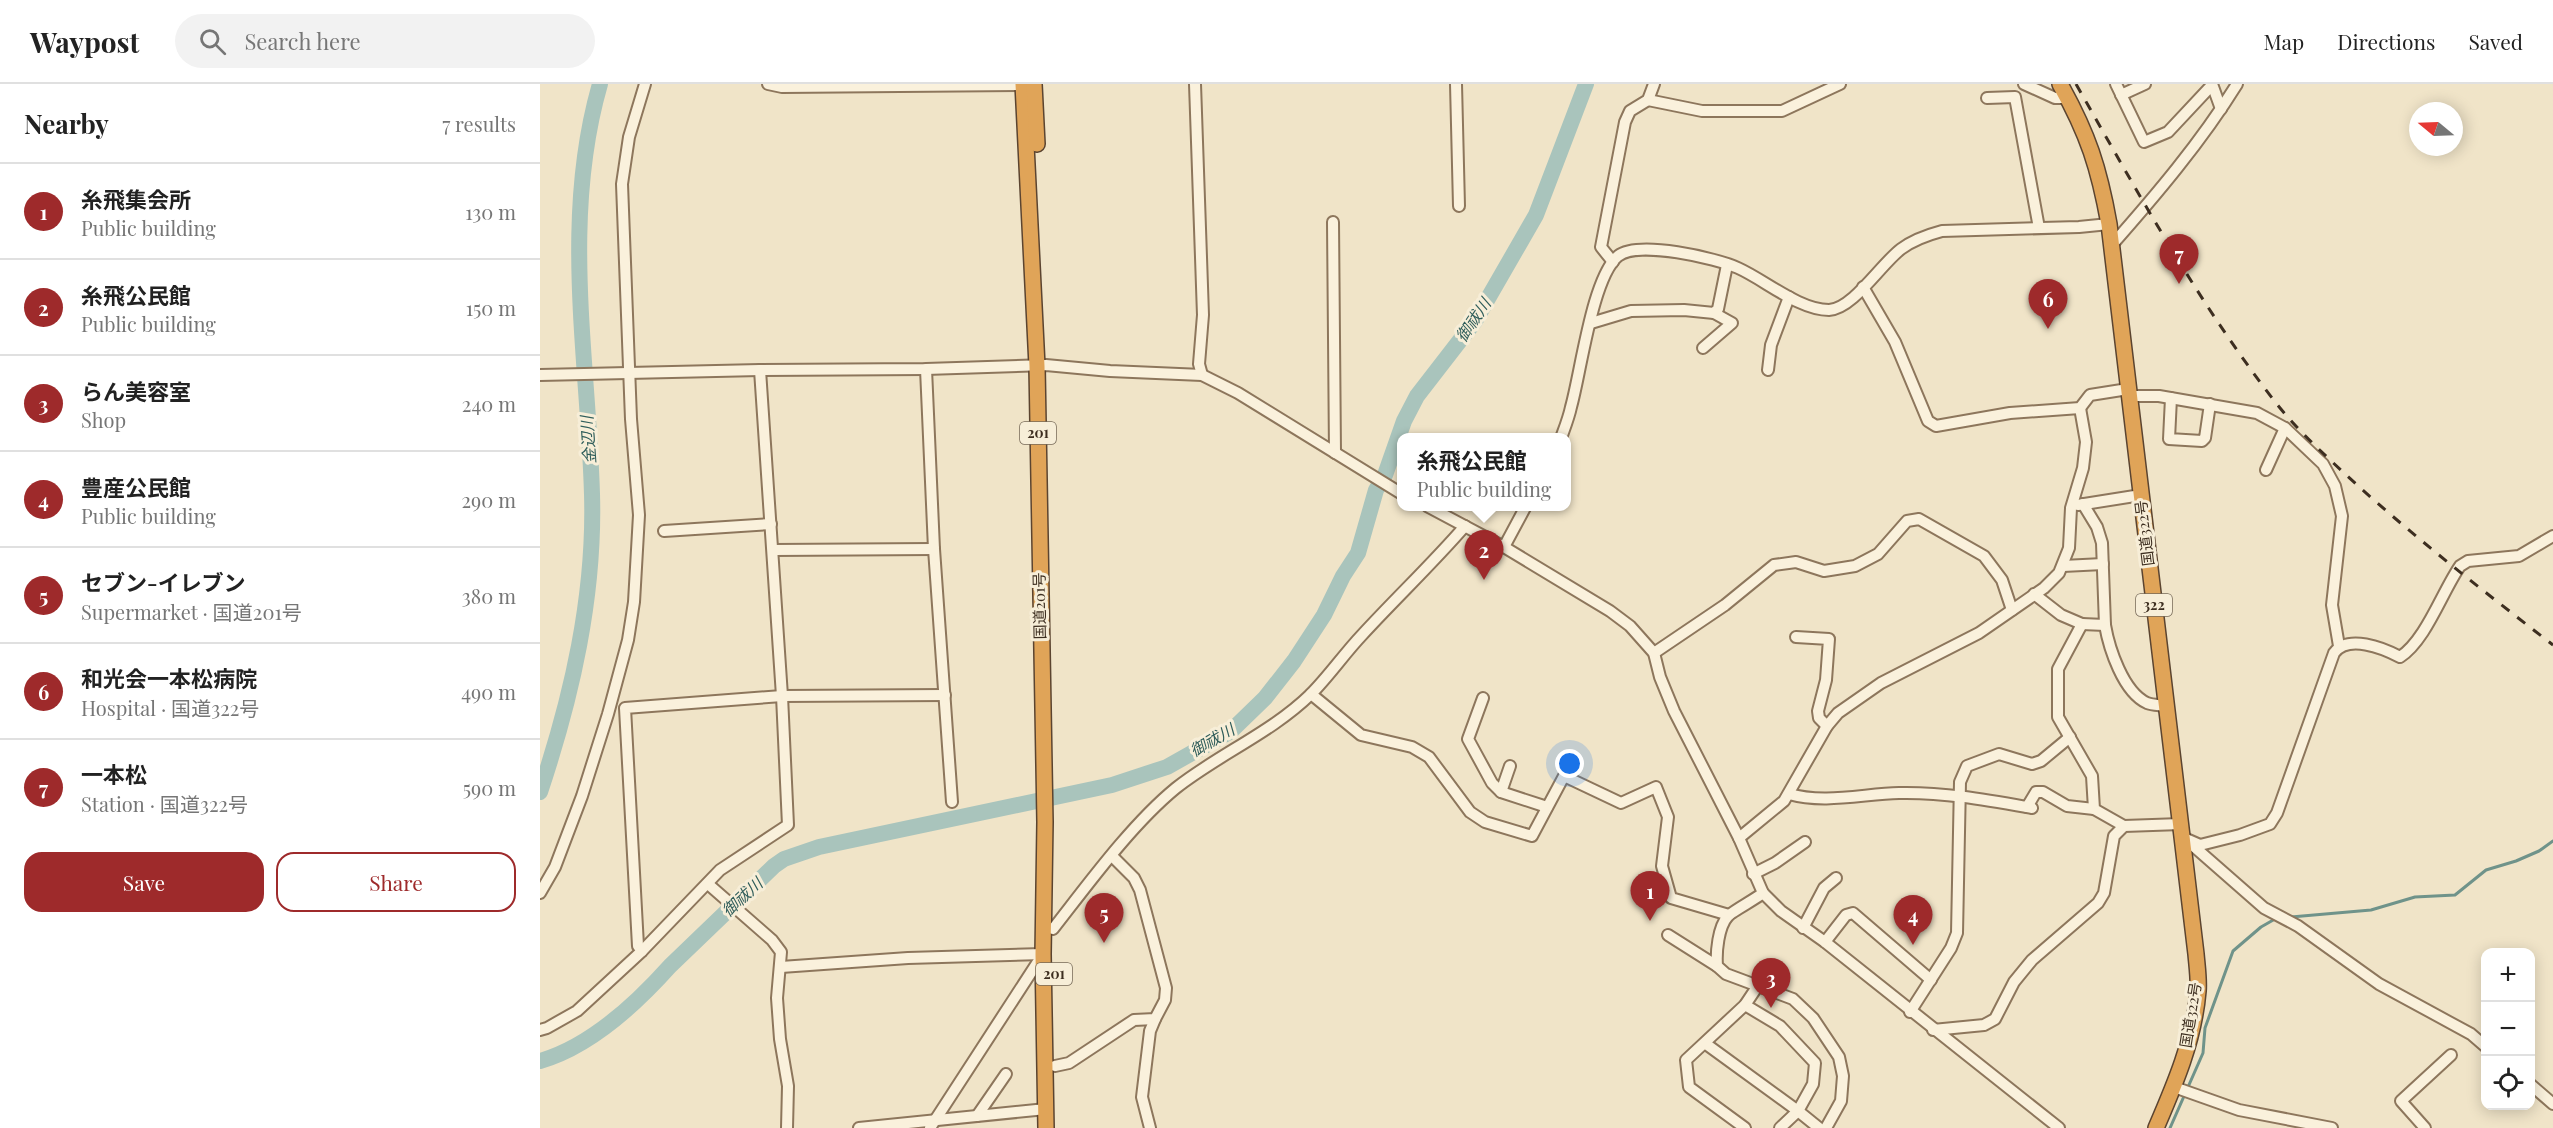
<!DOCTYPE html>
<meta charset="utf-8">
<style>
:root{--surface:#fff;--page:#f2f2f2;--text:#222;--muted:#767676;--line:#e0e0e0;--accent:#9e2a2b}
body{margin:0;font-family:"Playfair Display","Noto Sans JP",serif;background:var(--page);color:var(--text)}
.controls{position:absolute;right:18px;bottom:18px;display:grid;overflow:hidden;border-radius:12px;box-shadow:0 3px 15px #0003}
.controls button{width:54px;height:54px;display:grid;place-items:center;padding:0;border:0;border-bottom:2px solid var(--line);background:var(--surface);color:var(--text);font:30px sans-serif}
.compass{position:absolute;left:1869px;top:18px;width:54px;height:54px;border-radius:50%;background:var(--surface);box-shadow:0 3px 15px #0003;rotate:289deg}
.you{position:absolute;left:1030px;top:680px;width:21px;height:21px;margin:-15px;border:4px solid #fff;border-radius:50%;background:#1a73e8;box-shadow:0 0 0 9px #1a73e833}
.badge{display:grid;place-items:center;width:39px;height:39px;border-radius:50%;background:var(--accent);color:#fff;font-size:20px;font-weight:700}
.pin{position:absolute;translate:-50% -50px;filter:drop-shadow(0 2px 3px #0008)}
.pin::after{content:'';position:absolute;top:32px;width:21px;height:18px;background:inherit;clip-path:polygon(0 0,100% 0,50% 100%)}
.popup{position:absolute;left:857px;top:349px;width:174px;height:78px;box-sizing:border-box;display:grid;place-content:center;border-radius:12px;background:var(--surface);filter:drop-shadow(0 2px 4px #0005);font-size:20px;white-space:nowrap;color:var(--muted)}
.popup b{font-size:22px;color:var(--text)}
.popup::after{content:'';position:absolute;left:50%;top:100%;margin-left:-12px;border:12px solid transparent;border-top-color:var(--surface)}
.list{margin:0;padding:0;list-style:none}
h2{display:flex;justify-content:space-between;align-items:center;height:78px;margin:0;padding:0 24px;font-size:26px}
h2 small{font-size:20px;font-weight:400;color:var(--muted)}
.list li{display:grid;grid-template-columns:39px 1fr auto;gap:18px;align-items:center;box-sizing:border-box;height:96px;padding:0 24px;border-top:2px solid var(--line)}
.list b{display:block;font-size:22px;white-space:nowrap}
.list p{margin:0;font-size:20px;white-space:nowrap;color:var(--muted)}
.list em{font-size:20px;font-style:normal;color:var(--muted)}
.actions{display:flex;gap:12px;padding:18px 24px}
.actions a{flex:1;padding:14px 0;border:2px solid var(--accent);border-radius:18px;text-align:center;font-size:21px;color:var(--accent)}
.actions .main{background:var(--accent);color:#fff}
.icon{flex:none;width:33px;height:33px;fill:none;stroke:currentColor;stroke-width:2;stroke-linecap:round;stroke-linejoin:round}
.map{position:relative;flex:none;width:2013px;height:1044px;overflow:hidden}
header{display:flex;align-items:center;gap:36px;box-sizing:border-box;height:84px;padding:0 30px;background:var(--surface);border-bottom:2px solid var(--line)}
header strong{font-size:28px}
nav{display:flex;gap:33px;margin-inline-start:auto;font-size:21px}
.search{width:420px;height:54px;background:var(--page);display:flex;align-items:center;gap:15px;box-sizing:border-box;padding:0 21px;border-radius:33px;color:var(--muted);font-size:22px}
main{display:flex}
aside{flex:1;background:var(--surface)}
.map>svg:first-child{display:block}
</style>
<header>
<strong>Waypost</strong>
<div class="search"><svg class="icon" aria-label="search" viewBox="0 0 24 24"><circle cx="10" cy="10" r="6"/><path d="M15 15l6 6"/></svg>Search here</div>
<nav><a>Map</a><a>Directions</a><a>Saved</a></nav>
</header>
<main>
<aside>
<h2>Nearby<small>7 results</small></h2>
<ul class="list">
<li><span class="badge">1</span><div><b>糸飛集会所</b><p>Public building</p></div><em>130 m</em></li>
<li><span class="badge">2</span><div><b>糸飛公民館</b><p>Public building</p></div><em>150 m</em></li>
<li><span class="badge">3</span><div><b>らん美容室</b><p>Shop</p></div><em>240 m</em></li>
<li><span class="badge">4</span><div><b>豊産公民館</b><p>Public building</p></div><em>290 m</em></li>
<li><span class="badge">5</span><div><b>セブン-イレブン</b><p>Supermarket · 国道201号</p></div><em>380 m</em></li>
<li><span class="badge">6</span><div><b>和光会一本松病院</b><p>Hospital · 国道322号</p></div><em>490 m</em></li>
<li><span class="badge">7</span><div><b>一本松</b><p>Station · 国道322号</p></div><em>590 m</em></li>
</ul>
<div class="actions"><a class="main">Save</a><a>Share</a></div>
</aside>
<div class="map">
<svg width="2013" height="1044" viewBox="0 0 2013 1044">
<rect width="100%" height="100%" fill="#f0e4c8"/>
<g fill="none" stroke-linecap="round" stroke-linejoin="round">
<g stroke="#6f938a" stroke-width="3">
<path d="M1751,833l80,-7 44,-13 40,-2 31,-25 30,-9 23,-10 14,-10"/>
<path d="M1630,1044l33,-75 2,-25 28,-77 28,-24 14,-8"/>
</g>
<g stroke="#a9c4bc" stroke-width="16">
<path d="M0,708c32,-96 55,-196 52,-298 -4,-137 -31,-275 8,-410"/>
<path d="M0,977c49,-14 96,-57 130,-95l104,-100 10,-7 35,-12 293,-62 55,-18 64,-36 34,-33 29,-37 30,-46 19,-39 15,-23 18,-63 9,-15 19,-54 13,-25 58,-75 61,-106 50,-131"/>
</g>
<defs>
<g id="minor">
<path d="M228,0l14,3 241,-2"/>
<path d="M655,0l8,231 -4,49 3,11"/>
<path d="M916,0l3,122"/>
<path d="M1484,0l31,14h13"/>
<path d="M1576,0l28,58 24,-10 44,-47"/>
<path d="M1672,0l9,25"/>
<path d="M1581,11l24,-11"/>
<path d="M1447,14l28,-1 24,131"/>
<path d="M1108,16l54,11h80l58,-27"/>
<path d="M793,138l2,231"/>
<path d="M1571,162c45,-51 90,-104 126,-162"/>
<path d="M1073,178l-12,-15 24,-125 5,-11 18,-11 6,-16"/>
<path d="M1323,203l32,55 33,79 8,5 74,-13 70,-5 10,-13 38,-6"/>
<path d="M1051,239l40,-12 53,-1 30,3 4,-4 9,-44"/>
<path d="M1163,264l29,-25 -18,-10"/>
<path d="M386,285l8,180 18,253"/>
<path d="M1228,286l3,-25 18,-48"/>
<path d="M0,291l220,-5 166,-1 120,-4 64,6 92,4 36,18 164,101"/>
<path d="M1589,312h30l98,17 28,15 38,36 12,22 7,30 -10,89 7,41"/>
<path d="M1631,314l-2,41 33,2 3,-3 5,-34"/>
<path d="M1021,354c4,-11 8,-21 10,-31 10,-35 21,-129 47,-151 20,-16 98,2 120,12 27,12 61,42 91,42 24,-1 52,-46 72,-61 12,-9 26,-14 41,-18l137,-4 30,-3"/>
<path d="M1726,386l19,-42"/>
<path d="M1538,421l63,-10"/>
<path d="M887,422l77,41 106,64 20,15 24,27 6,24 14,34 65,127 24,55 18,18 44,31 234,186"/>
<path d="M124,447l107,-7"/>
<path d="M964,463l22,-41"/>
<path d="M233,466l161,-1"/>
<path d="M1523,482l40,-2"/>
<path d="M1494,510l27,21 21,9 -24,45v48l34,59 2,33 30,17"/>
<path d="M1542,540l23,1 -3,-82 -5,-16 -14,-23"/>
<path d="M1565,541c4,23 18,67 42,78 5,2 13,2 19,3"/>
<path d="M1256,553l33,2 -3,41 -8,31 1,7 8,8"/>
<path d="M1114,569l71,-48 49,-40 22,-3 28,9 31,-5 23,-12 29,-33 12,-2 65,37 18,24 10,30"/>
<path d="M771,610l50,41 51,12 17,10 41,55 15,10 47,14 32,-60 57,27 35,-16 12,30 -6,49 9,32 58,17"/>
<path d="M943,614l-15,41 24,44 9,9 46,15"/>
<path d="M961,708l9,-26"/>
<path d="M1249,710c35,10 74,0 110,-1 45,-1 88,7 133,15"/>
<path d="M1487,723l9,-15h7l24,14 27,3"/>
<path d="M1199,754l45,-37 43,-75 11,-13 43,-30 98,-50 65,-45 15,-15 10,-25 2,-40 12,-40 3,-26 -6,-34"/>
<path d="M1644,754l16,7 40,-10 30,-11 7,-11 57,-160c14,-19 49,-5 66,4 26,-17 42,-65 60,-91l8,-5 51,-5 34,-20"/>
<path d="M1651,760l73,64 34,18 81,58 92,50 15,13"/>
<path d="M1213,790l22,-11 30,-21"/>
<path d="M168,800l64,56 9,12 -4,46 3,41 8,47 -1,42"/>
<path d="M0,809l15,-26 27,-71 26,-82 20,-74 6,-38 5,-87 -8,-96 -9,-235 7,-47 16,-53"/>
<path d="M1223,809c-6,5 -33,20 -35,23 -10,11 -12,36 -11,50l9,8 67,25 20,19 26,39 4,19 -2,25 -15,27"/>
<path d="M1263,844l21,-40 12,-10"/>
<path d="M513,845c36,-46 79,-105 123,-141 43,-34 95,-55 135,-94 18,-18 33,-40 51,-59 34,-37 70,-71 103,-109"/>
<path d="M1128,851l49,31"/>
<path d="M1285,858l21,-27 7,-2 78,67"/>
<path d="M102,867l-4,-5 -13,-238 157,-12 163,-1"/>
<path d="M241,883l127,-9 135,-4"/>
<path d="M1370,928l41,-64 6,-15 3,-151 7,-16 32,-12 33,10 9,-3 29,-24"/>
<path d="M0,946l7,-2 30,-17 65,-60 78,-81 68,-45 -6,-129 -22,-326"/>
<path d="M1393,946l51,-5 11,-6 19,-37 18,-22 66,-57 6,-10 10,-57 10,-10 57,-2"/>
<path d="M1166,960l92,67 15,-27 2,-21 -35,-37 -35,-21"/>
<path d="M515,982l14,-3 65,-43 21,-1 10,-19 1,-12 -26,-98 -6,-12 -22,-22"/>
<path d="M1990,1000l23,20"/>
<path d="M1634,1003l65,23 93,18"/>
<path d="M437,1032l29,-42"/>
<path d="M319,1044l187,-19"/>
<path d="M390,1044l113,-174"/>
<path d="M610,1044l-8,-31 8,-66 5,-12"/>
<path d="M1205,1044l-56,-41 -3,-27 59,-55 12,-18"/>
<path d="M1240,1044l18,-17 21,17"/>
<path d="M1885,1044l-24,-27 50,-46"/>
</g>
<g id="highway">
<path d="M483,0l14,282 8,456 -2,132 3,174"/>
<path d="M494,0l3,60"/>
<path d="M1520,0c28,50 39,84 49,140l87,730c1,12 3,25 2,37 -4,49 -23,93 -42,137"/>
</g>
</defs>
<use href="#minor" stroke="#8d765c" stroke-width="14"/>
<use href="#highway" stroke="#5b4430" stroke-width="18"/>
<use href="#minor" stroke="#faf1dc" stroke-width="10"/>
<use href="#highway" stroke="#e0a458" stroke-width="15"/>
<path stroke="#3d2e20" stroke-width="3" stroke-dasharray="10 10" stroke-linecap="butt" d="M1536,0c62,109 123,220 200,319 24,30 52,55 80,81 63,57 130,109 197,161"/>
</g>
<g text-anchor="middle" stroke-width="6" stroke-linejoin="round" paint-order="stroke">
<g fill="#f7eed8" stroke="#756857" stroke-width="1.5">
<rect x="480" y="338" width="36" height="22" rx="4.5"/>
<rect x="1596" y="510" width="36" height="22" rx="4.5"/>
<rect x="496" y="879" width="36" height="22" rx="4.5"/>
</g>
<g font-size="14" font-weight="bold" fill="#3d2e20">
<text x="498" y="354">201</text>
<text x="1614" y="526">322</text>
<text x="514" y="895">201</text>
</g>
<g font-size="15" fill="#3d2e20" stroke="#f7eed8">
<text transform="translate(1605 449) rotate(-97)" y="5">国道322号</text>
<text transform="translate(500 522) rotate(-91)" y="5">国道201号</text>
<text transform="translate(1651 931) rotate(-81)" y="5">国道322号</text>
</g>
<g font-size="16" font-style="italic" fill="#2f5d5a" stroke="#f7eed8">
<text transform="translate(933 236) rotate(-56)" y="6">御祓川</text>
<text transform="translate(48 356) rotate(-94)" y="6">金辺川</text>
<text transform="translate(672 656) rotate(-30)" y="6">御祓川</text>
<text transform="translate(202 813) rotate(-43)" y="6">御祓川</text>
</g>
</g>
</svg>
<div class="controls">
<button>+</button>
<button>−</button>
<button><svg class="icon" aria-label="locate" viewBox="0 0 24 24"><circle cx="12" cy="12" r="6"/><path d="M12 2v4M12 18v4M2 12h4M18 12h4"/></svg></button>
</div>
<svg class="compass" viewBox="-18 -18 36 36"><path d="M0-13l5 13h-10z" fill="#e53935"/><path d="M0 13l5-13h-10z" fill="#767676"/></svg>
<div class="you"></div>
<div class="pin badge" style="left:1110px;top:837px">1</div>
<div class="pin badge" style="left:944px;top:496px">2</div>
<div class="popup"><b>糸飛公民館</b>Public building</div>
<div class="pin badge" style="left:1231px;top:924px">3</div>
<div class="pin badge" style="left:1373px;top:861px">4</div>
<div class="pin badge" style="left:564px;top:859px">5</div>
<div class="pin badge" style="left:1508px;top:245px">6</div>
<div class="pin badge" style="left:1639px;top:200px">7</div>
</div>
</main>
